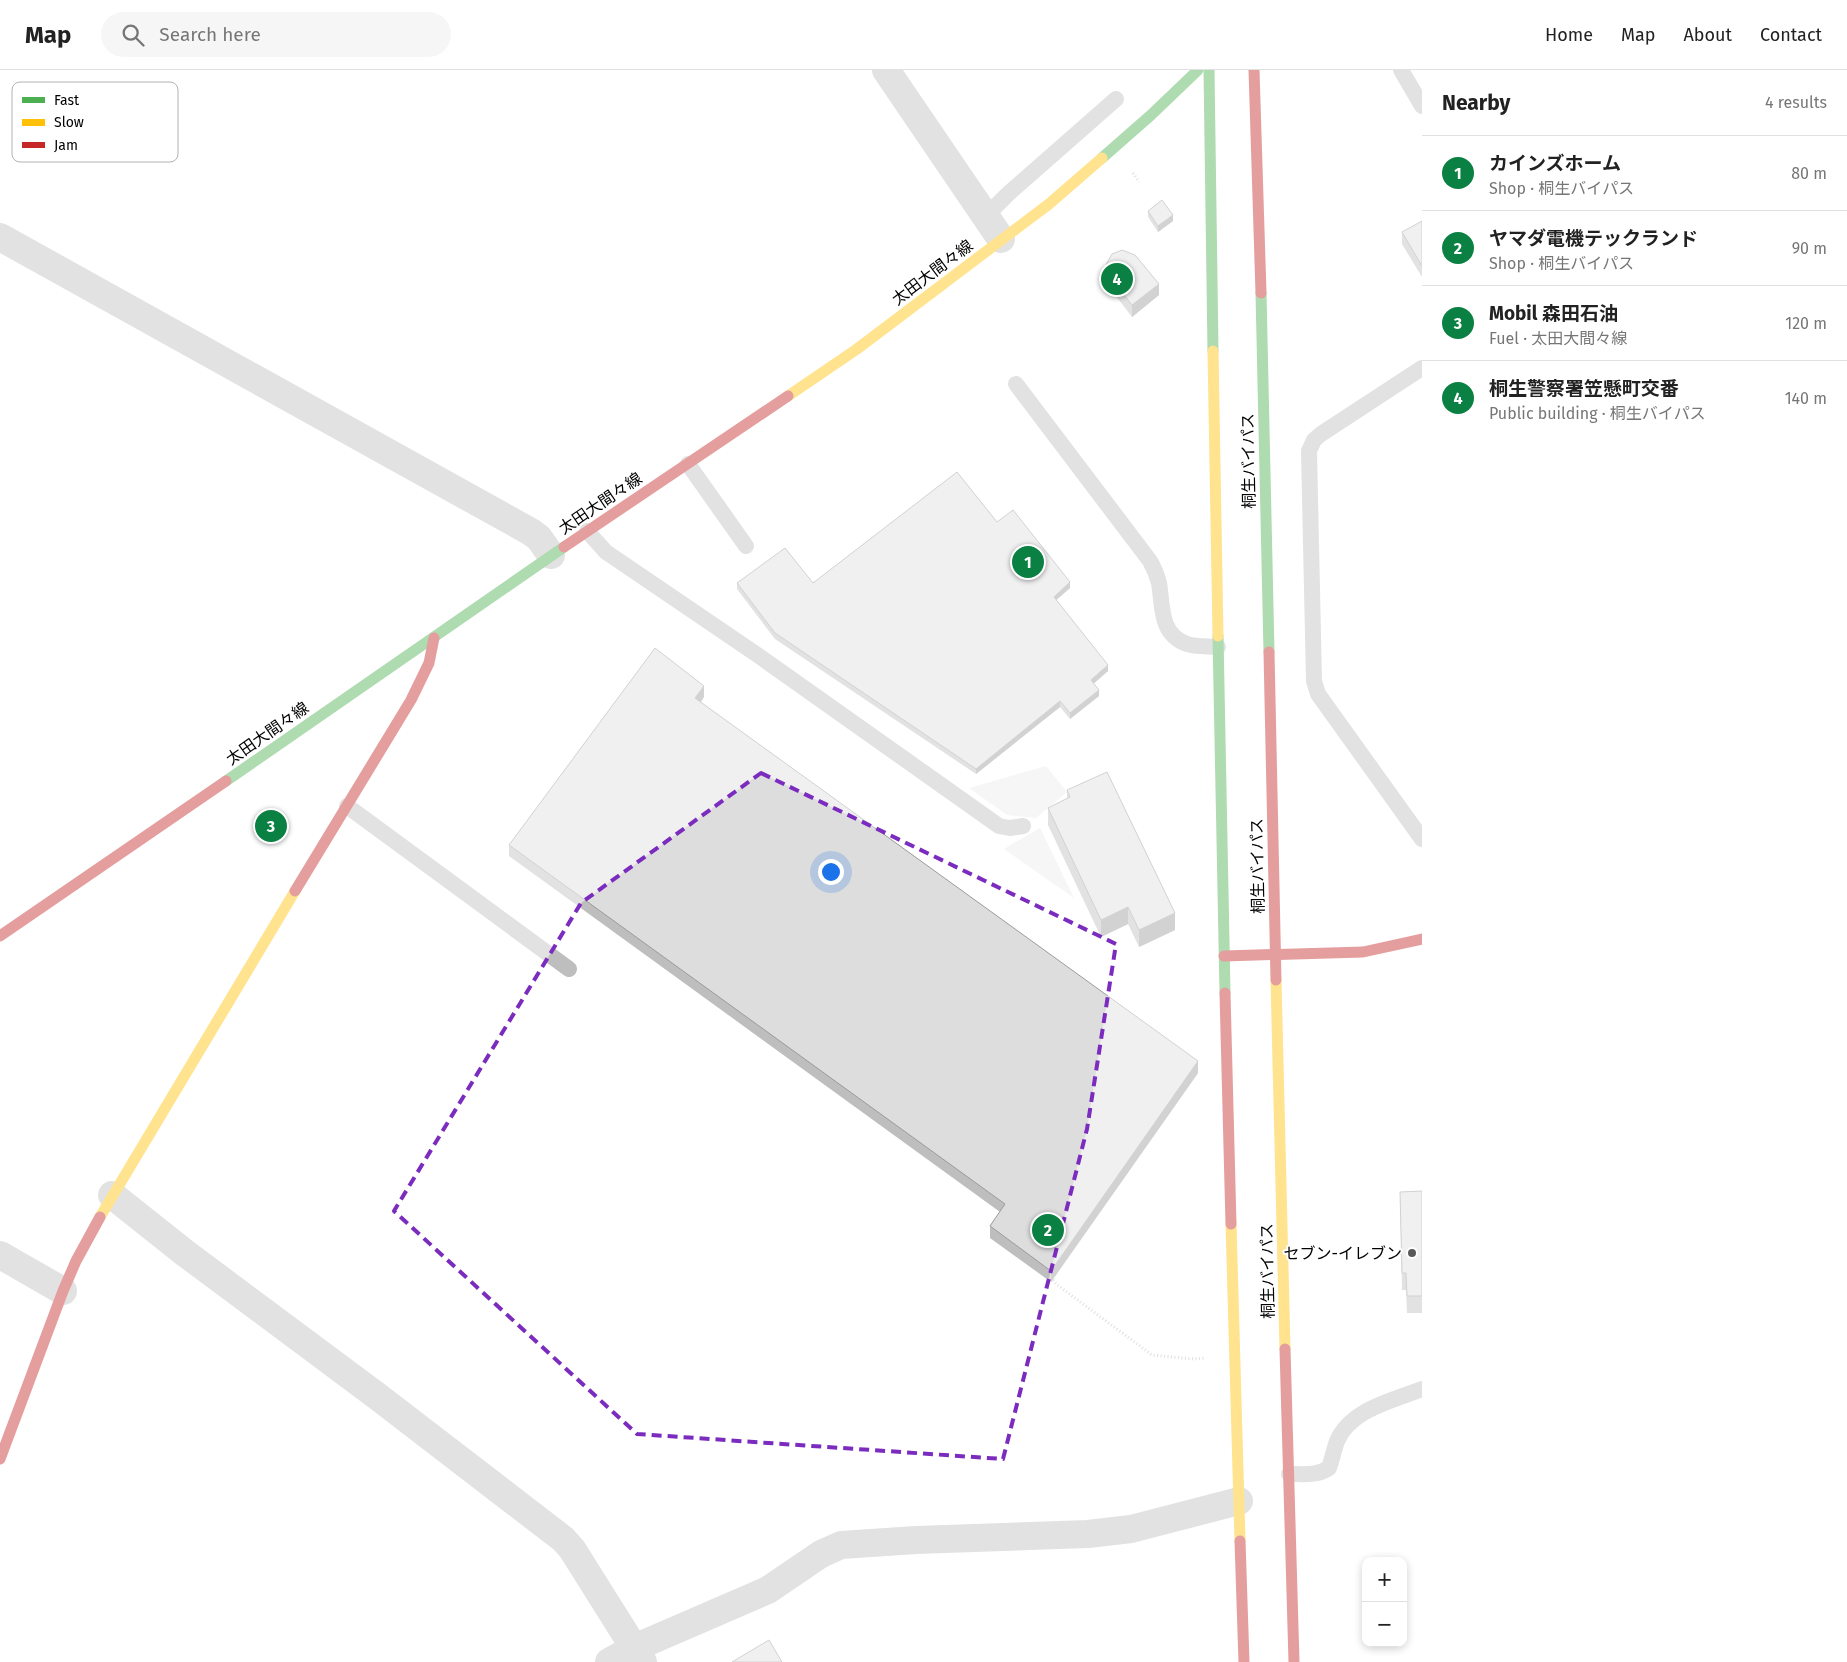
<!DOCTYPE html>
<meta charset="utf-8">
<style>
:root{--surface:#fff;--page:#f6f6f6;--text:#222;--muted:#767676;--line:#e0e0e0;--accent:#0b8043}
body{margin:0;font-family:"Fira Sans","Noto Sans JP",sans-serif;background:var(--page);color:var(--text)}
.controls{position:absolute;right:15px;bottom:15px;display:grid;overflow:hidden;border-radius:10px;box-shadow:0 2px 8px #0003}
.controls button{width:45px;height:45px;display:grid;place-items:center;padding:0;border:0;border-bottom:1px solid var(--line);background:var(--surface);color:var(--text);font:25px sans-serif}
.you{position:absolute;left:830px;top:801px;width:18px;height:18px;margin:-12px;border:4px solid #fff;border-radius:50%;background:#1a73e8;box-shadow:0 0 0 8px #1a73e833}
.badge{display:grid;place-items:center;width:32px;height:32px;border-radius:50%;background:var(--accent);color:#fff;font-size:16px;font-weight:700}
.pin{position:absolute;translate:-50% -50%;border:2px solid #fff;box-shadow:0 1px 5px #0006}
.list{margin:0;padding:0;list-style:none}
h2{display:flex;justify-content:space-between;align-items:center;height:65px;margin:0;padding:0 20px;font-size:21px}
h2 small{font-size:16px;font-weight:400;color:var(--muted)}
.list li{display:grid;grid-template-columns:32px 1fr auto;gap:15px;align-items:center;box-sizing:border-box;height:75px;padding:0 20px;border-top:1px solid var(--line)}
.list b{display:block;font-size:19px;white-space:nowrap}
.list p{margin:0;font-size:16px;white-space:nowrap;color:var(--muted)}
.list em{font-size:16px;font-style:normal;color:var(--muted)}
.icon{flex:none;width:28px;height:28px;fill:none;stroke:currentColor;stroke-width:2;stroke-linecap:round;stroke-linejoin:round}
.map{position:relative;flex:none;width:1422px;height:1592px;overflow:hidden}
header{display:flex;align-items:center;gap:30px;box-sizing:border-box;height:70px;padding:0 25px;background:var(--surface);border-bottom:1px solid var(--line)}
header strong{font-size:24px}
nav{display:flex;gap:28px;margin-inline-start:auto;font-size:18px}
.search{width:350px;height:45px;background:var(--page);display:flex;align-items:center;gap:12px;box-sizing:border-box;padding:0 18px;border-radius:28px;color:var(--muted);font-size:19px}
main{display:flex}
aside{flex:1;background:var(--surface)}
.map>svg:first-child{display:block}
</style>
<header>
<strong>Map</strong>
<div class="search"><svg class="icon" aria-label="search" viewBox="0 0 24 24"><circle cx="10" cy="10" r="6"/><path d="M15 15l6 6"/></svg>Search here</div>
<nav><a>Home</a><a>Map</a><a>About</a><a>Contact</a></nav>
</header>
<main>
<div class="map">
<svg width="1422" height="1592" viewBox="0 0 1422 1592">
<rect width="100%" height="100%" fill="#fff"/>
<g fill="#eaeaea">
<path d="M1046,696l21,26 -31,26 -29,-3 -38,-27z"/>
<path d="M1040,758l34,70 -70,-49z"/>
</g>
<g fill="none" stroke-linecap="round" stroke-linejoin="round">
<g stroke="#b8b8b8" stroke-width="3" stroke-dasharray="1 2.5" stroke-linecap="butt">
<path d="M1133,103l6,9"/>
<path d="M1053,1210l3,4 96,71 42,4 11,-1"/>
</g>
<g stroke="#bebebe" stroke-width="16">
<path d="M1401,0l21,36"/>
<path d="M985,147l24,-24 107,-94"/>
<path d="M1422,298l-101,66 -7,6 -5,11 5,230 4,13 104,145"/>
<path d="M1016,314l134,177c4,7 7,14 9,22 4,23 0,51 28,61 9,3 21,2 31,3"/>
<path d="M688,394l58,82"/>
<path d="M587,461l19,21 153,104 240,170 11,2 13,-2"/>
<path d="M347,736l222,163"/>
<path d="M1289,1404c15,0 28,2 40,-6 3,-9 5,-18 8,-27 14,-32 55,-40 85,-52"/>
</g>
<g stroke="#bebebe" stroke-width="28">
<path d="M886,0l115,169"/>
<path d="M0,167l531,295 8,6 12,17"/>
<path d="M112,1125l73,58 192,143 186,143 9,10 71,113"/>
<path d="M0,1185l63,36"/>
<path d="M609,1592l25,-14 134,-58 53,-36 20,-9 75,-5 172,-6 43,-5 108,-28"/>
</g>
<g stroke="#4caf50" stroke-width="11">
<path d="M1209,0l4,281"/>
<path d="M1102,88l49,-43 47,-45"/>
<path d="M1261,223l8,359"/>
<path d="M1218,566l7,357"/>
<path d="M226,711l338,-234"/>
</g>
<g stroke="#ffc107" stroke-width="11">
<path d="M1213,281l5,285"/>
<path d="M788,326l69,-47 192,-145 53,-46"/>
<path d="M1276,910l9,369"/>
<path d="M100,1147l195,-326"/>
<path d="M1231,1154l9,317"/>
</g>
<g stroke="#c62828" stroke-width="11">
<path d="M1254,0l7,223"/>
<path d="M564,477l224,-151"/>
<path d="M1269,582l7,328"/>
<path d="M295,821l116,-191 18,-37 5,-25"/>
<path d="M0,866l226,-155"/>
<path d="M1224,886l139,-4 59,-13"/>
<path d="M1225,923l6,231"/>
<path d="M1285,1279l9,313"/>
<path d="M0,1389l63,-168 13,-30 24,-44"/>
<path d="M1240,1471l4,121"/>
</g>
</g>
<g fill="#bebebe">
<path d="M1148,141l25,10 -15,11 -10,-15z"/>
<path d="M1422,151v56l-20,-33v-12z"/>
<path d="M1107,193l52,32 -27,22 -22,-29 -4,-8z"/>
<path d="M997,452l73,66 -14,12 52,71 -14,12 5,13 -29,23 -10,-12 -84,67 -201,-135 -38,-50v-6h76z"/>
<path d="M704,627l-3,5 497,371 -147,209 -61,-44v-12l10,-14 -491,-356v-11z"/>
<path d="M1067,720l108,140 -36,17 -11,-23 -27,13 -53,-112v-17l19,-10z"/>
<path d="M1422,1121v122h-15l-1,-23h-4l-2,-98z"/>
</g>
<g fill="#9b9b9b">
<path d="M1173,145v6l-15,11v-6z"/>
<path d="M1159,214v11l-27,22v-12z"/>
<path d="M1070,512v6l-16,14v-5z"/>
<path d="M1108,595v6l-17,15v-6z"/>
<path d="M704,616v11l-9,13v-12z"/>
<path d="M1099,620v6l-29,23v-6z"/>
<path d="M1060,631v6l-84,67v-5z"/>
<path d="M1128,837v17l-27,13v-17z"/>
<path d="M1175,843v17l-36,17v-17z"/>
<path d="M1198,991v12l-147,209v-11z"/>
</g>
<g fill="#ddd" stroke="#9b9b9b">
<path d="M1162,130l11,15 -15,11 -10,-15z"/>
<path d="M1422,151v45l-20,-34z"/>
<path d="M1122,180l13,5 24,29 -27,21 -22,-28 -4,-8 1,-6 5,-9z"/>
<path d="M957,402l40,50 16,-12 57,72 -16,15 54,68 -17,15 8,10 -29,23 -10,-12 -84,68 -201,-136 -38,-50 48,-35 28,35z"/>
<path d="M655,578l49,38 -9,12 503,363 -147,210 -61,-45 15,-22 -496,-359z"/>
<path d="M1107,702l68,141 -36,17 -11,-23 -27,13 -53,-112 22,-11 -3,-7z"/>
<path d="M1422,1121v105h-15l-1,-23h-4l-2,-81z"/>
<path d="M769,1570l13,22h-50z"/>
</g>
<path d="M0 0H1422V1592H0ZM761,703l355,171 -29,185 -84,330 -366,-25 -243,-223 187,-308z" fill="#fff" fill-opacity=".55" fill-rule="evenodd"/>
<path fill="none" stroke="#7b2cbf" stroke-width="4" stroke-dasharray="10 6" stroke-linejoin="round" d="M761,703l355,171 -29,185 -84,330 -366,-25 -243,-223 187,-308z"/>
<circle fill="#595959" stroke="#fff" stroke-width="2" cx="1412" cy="1183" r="5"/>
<g text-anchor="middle" stroke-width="4" stroke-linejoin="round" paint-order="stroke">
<g font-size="16" fill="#000" stroke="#fff">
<text transform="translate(932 202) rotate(-37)" y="6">太田大間々線</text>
<text transform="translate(1248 391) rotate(-91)" y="6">桐生バイパス</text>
<text transform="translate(600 433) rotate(-34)" y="6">太田大間々線</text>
<text transform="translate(267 663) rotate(-35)" y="6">太田大間々線</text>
<text transform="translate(1257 796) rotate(-91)" y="6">桐生バイパス</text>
<text transform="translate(1267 1201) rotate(-91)" y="6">桐生バイパス</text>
</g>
<g font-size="16" fill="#000" stroke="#fff" text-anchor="end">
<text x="1402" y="1189">セブン-イレブン</text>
</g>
</g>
<rect x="12" y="12" width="166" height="80" rx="8" fill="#fff" stroke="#b2b2b2" stroke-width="1"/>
<rect x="22" y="27" width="23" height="6" fill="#4caf50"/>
<rect x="22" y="49" width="23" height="7" fill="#ffc107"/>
<rect x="22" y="72" width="23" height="6" fill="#c62828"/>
<g font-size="14" fill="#000">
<text x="54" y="35">Fast</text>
<text x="54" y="57">Slow</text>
<text x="54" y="80">Jam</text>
</g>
</svg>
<div class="controls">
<button>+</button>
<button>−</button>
</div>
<div class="you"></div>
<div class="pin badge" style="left:1028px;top:492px">1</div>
<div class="pin badge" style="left:1048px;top:1160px">2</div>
<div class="pin badge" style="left:271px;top:756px">3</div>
<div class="pin badge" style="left:1117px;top:209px">4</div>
</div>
<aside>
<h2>Nearby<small>4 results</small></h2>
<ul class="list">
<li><span class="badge">1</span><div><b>カインズホーム</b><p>Shop · 桐生バイパス</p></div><em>80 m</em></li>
<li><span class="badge">2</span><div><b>ヤマダ電機テックランド</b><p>Shop · 桐生バイパス</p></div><em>90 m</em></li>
<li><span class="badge">3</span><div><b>Mobil 森田石油</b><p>Fuel · 太田大間々線</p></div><em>120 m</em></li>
<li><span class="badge">4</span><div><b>桐生警察署笠懸町交番</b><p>Public building · 桐生バイパス</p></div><em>140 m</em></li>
</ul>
</aside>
</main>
